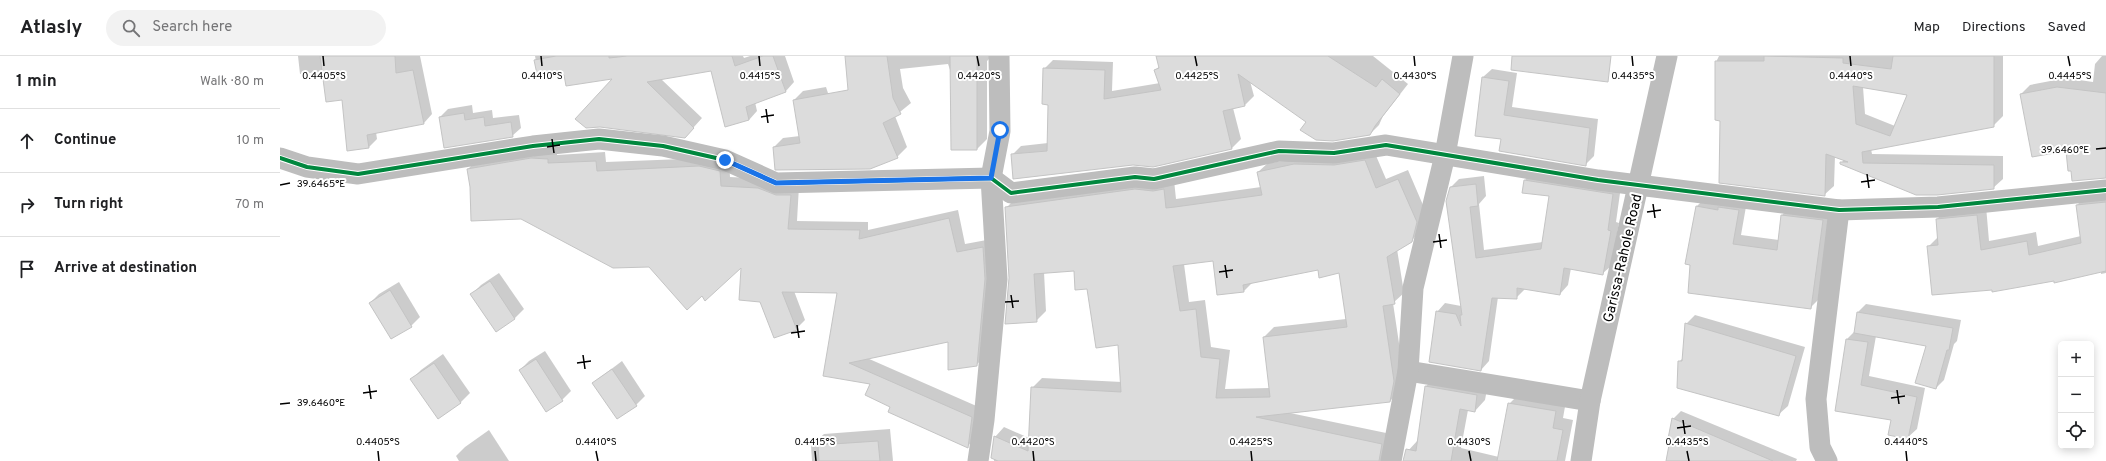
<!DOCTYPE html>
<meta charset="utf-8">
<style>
:root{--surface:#fff;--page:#f2f2f2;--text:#202124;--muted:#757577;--line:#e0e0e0}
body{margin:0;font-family:Overpass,sans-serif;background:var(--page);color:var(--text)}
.controls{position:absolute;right:12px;bottom:12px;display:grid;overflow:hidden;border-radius:6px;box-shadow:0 2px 10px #0003}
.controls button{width:36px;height:36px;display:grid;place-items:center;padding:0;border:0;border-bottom:1px solid var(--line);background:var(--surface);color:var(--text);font:20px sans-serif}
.stop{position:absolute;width:12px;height:12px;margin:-9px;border:3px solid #1a73e8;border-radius:50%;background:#fff}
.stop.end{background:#1a73e8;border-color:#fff;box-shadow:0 1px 4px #0008}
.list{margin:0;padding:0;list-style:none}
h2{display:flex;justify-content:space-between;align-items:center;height:52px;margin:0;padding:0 16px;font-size:17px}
h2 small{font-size:13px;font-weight:400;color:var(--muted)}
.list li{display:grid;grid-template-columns:26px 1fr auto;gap:12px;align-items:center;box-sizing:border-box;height:64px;padding:0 16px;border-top:1px solid var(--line)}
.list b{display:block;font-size:15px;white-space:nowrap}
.list em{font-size:13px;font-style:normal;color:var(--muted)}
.icon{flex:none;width:22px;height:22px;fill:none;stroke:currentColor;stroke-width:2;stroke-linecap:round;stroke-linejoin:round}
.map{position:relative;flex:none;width:1826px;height:405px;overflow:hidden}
header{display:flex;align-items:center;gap:24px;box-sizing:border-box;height:56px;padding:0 20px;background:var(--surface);border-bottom:1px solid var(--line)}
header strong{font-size:19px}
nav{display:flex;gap:22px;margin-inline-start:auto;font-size:14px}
.search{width:280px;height:36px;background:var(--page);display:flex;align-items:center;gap:10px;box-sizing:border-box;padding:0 14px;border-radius:22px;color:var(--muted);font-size:15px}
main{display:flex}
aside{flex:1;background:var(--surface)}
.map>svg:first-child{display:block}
</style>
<header>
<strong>Atlasly</strong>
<div class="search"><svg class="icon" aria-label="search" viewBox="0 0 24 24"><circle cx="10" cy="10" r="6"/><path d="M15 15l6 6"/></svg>Search here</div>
<nav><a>Map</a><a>Directions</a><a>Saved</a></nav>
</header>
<main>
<aside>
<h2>1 min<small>Walk · 80 m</small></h2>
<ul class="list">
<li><svg class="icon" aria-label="ahead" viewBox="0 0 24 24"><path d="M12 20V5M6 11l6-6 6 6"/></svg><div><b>Continue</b></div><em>10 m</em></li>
<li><svg class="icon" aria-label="right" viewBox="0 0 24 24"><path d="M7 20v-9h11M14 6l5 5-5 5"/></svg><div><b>Turn right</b></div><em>70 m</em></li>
<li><svg class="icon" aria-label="arrive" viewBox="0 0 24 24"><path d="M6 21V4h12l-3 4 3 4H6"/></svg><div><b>Arrive at destination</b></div></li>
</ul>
</aside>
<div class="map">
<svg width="1826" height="405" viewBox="0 0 1826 405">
<rect width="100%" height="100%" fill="#fff"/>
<g fill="#0003" fill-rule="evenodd">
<path d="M18,0h122l12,58 -8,9 -48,9 1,7 -9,9 -25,-49 -20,-27 -23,2z"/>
<path d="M255,0h208l1,2 6,-2h35l9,26 -8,9 -31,11 2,9 -8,9 -37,-51 -51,10 41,39 -17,19 -71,-59 -49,-4 -26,4z"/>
<path d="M566,0h146l-5,5v78l-10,10 -29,-85 -48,5 3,19 8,15 -16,13 12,31 -10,10z"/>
<path d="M877,0h216l35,28 -25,32 -4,9 -9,9 -63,-13 -57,-40 4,15 -9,9 -12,3 8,31 -9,9 -220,7 9,-9 27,-3 2,-39 -6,-35 9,-9 60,2 -1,29 48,-8 -5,-13 5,-4z"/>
<path d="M1439,0h284v60l-10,10 -122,23 1,5 131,2v23l-10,9 -152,-25 3,-3 -9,-4 -1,30 -10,9 -103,-75 -5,-58zM1583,31l45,7 -13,32 -30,-12z"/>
<path d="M1826,0v121l-40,-28 -45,-55 9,-9 36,-7 27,4 2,-18 7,-8z"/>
<path d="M1212,13l25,4 -5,34 86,12 -4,37 -9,9 -83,-26 -26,-4 7,-58z"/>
<path d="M546,31l24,73 -76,-13 9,-9 17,-2 -6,-36 9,-9z"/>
<path d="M192,49l1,8 19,-3 1,8 26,-3 2,13 -9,8 -72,-19 8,-8z"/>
<path d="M277,94v5l48,-3 1,10 102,-4 21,4 1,15 37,2 32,7 -2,35 71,1v8l90,-20 7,34 27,-5 -6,117 -10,9 -27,-24 -82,17 114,50 -5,29 -8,9 -76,-39 -20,-24 -48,-8 14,-83 -44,-1 11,29 -9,9 -35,-28 -19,-36 -40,30 -53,-29 -178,-79 -3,-18 9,-9z"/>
<path d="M1094,95l12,28 22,-9 18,42 -5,19 -10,10 -14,8 7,44 -11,10 10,67 -3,21 -10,10 -100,12 101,21 -7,27h-390l1,-24 9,-10 25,11 3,-50 10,-10 80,4 -3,-38 -31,-56 -13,-18 -31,2 2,39 -10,10 -26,-43 -4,-70 10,-10 158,-18 2,19 85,-12 -3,-15 10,-9zM934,204l30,31 8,-8 66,-14 22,3 6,47 -72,8 -10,10 6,51 -45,1 5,-39 -19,-3 -6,-47 -16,2 -5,-38z"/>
<path d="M1253,116l88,14 -5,36 3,1 -8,43 -9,8 -31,-6 -3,17 -8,9 -35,-5 -9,9 -18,-1 -9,64 -8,9 -44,-58 8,-9 16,3 -10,-119 8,-8 25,-3 2,20 -7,8 5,46 59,-8 7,-47 -25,-15z"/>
<path d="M1826,137v80l-5,1v-3l-108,18 -65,-42 10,-10 -1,-18 9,-9 40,-4 3,35 47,-9 2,14 43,-10 -4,-31 9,-9z"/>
<path d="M1426,141l41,4 -6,34 38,5 3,-25 9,-9 40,5 -12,88 -9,9 -121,-16 8,-86z"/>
<path d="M219,217l25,36 -9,9 -19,13 -24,-37 9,-9z"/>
<path d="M119,226l21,35 -9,9 -41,-23 9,-9z"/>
<path d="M1586,248l95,16 -4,21 -3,3 -10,36 -8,8 -8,-43 -52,-9 -7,40 56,12 -8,41 -10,9 -15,-18 -55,-10 10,-71 8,-8 3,-19z"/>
<path d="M1415,259l110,32 -17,59 -10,9 -99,-53 4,-4 3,-34z"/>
<path d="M265,295l26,40 -9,9 -42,-30 9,-9z"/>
<path d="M163,298l27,39 -9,9 -23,16 -26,-39 9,-9z"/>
<path d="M342,305l23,35 -9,9 -19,13 -24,-35z"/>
<path d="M1157,320l51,8 -3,16 -10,11 -7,-1 -7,38 38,9 10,-53 11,-11 46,8 -3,17 10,2 -8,41h-161l2,-8 12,-13 8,-54z"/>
<path d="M1401,355l116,48 -1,2h-129l6,-42z"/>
<path d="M610,373l3,32h-81l-1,-15 13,-12z"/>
<path d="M209,374l20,31h-50l-3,-5 9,-9z"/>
</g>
<g fill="#dcdcdc" stroke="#c4c4c4" fill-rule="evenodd">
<path d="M40,0h75l1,17 17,-3 11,54 -57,11 2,13 -22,3 -5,-51 -16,2z"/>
<path d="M276,0h53v2l18,-2h105l3,10 28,-10h10l13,36 -40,15 3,13 -24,7 -14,-56 -64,11 47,46 -9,10 -85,-11 -14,1 -11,-9 37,-40 -46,7 -2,-11 -26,4 -4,-19z"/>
<path d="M565,0h42l6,42 8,16 -18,9 15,35 -28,11 -95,1 -2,-23 27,-4 -7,-43 55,-10z"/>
<path d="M670,0h27v94h-26z"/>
<path d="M876,0h172l48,31 6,-8 18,15 -25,32 -5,9 -37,6 -17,-1 -16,-10 6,-8 -68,-48 7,32 -22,5 9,38 -79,18 -20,-2 -120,14 -2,-25 36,-3 1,-46 -6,-1 1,-36 62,2 -1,29 57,-9 -7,-20 5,-2z"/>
<path d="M1232,0h99l-3,26 -97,-12z"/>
<path d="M1484,0l79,2v5l48,6 2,-13h101v71l-132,25 1,11 131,2v24l-57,6h-21l-76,-31v-2h8l-22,-8 -1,42 -106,-13 1,-62 -5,-1v-59h49zM1573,30l54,9 -17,41 -34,-12z"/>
<path d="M1202,21l27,4 -5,34 86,13 -4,38 -87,-15 2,-12 -26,-3z"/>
<path d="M1777,31l49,6v85l-34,3 -1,-10h-3l-2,-20 -34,6 -12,-63z"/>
<path d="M184,57l1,7 19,-3 1,9 26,-4 2,15 -69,11 -5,-31z"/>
<path d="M251,102l17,1v4l48,-2 1,10 102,-5 21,5 1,15 37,2 18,7h15l-3,34 72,1 -1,9 90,-21 8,34 26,-5 2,32 -8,87 -29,4v-28l-99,21 123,54 -4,31 -80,-36 2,-5 -25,-12 5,-11 -47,-8 14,-83 -55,-1 15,38 -23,8 -14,-36 -21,-2 2,-32 -36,33 -3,-5 -15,14 -38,-43 -36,1 -92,-49 -50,2 -1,-34 -3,-18z"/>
<path d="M1085,104l11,28 22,-9 19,43 -5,20 -25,15 8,47 -12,2 11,75 -4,21 -134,15 126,27 -3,17h-381l-7,-3 3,-22 34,15 3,-64 90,5 -3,-47 -22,3 -9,-59 -12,1 -1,-19 -40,3 3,48 -32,2 4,-46 -4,-71 130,-18 18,2 11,-2 2,19 9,-1 87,-12 -5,-23 37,-8 40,1zM933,205l4,34 27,-3 -1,-7 75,-15 1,8 20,-5 8,54 -84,10 7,60 -54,1 4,-39 -19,-2 -5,-48 -16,2 -7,-45z"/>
<path d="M1244,124l89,14 -5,36 3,1 -8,44 -39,-7 -4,27 -43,-7v11l-25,-1 -11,73 -52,-9 7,-51 20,3 5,12 -1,-11h2l-16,-114 4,-14 26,-3 2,22 -8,1 6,51 65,-9 8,-53 -27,-3z"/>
<path d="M1826,146v69l-52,12v-2l-62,11v-2l-60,5 -5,-49 11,-1 -2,-26 41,-4 4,35 46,-9 2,14 52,-12 -5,-38z"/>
<path d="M1416,150l22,4v-3l21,3 -6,34 44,6 4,-35 42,5 -12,89 -123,-16 2,-28 -5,-1z"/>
<path d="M210,225l25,38 -19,13 -26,-38z"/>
<path d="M110,234l22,37 -21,12 -22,-36z"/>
<path d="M1577,256l96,16 -4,22h-2l-11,39 -21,-6 11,-37 -72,-13z"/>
<path d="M1405,267l111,33 -17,60 -102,-28 1,-27h4z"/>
<path d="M1566,283l22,3 -7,43 56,12 -9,42 -20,-4 3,-15 -56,-9z"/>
<path d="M256,303l27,42 -17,11 -27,-42z"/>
<path d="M154,307l27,40 -23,16 -28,-40z"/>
<path d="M332,313l25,37 -20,13 -25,-36z"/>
<path d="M1145,330l52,9 -2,17 -15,-3 -9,52h-48l3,-12 10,2z"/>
<path d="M1228,347l48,8 -3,17 10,2 -6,31h-60z"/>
<path d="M1392,362l101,43h-107l3,-16 -2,-1z"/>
<path d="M598,385l2,20h-61l-1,-16z"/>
</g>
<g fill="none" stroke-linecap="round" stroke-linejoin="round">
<g stroke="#bdbdbd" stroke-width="21">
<path d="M0,102l27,9 51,7 175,-28 66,-7 64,7 62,14 51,23 215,-5 20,15 124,-16 19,2 125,-28 55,2 52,-8 212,35 241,30 99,-3 168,-17"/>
<path d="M1128,315l182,30"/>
<path d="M698,405l6,-41 13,-141 -6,-101 9,-47 -1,-75"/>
<path d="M1111,405l17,-90 5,-83 32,-133 18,-99"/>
<path d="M1301,405l9,-60 77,-345"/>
<path d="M1547,405l-7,-14 -4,-48 23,-189"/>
</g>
<defs>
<path id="cycleway" d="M0,102l27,9 51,7 175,-28 66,-7 64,7 62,14 51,23 215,-5 20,15 124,-16 19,2 125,-28 55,2 52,-8 212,35 241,30 99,-3 168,-17"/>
</defs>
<use href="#cycleway" stroke="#fff" stroke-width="6"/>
<use href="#cycleway" stroke="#00873e" stroke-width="4"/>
</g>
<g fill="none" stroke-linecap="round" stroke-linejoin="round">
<path stroke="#1a73e8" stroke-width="5" d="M445,104l51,23 215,-5 9,-48"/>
</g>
<path fill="none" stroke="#000" stroke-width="1.5" d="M43,0l1,10M261,0l1,10M479,0l1,10M697,0l2,10M915,0l2,10M1134,0l1,10M1352,0l1,10M1570,0l1,10M1788,0l2,10M486,53l2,14M481,61l13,-2M272,83l2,14M267,91l13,-2M1816,93l10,-1M1587,118l2,14M1581,126l14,-2M0,129l10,-2M1373,148l2,14M1367,156l14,-2M1159,178l2,14M1153,186l14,-2M945,209l2,13M939,216l14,-2M731,239l2,13M725,246l14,-1M517,269l2,13M511,277l14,-2M303,299l2,14M297,307l14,-2M89,329l2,14M1617,334l2,14M83,337l14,-2M1611,342l14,-2M0,348l10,-1M1403,364l2,14M1397,372l14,-2M98,395l1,10M316,395l2,10M535,395l1,10M753,395l1,10M971,395l1,10M1189,395l2,10M1407,395l2,10M1626,395l1,10"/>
<g text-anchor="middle" stroke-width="4" stroke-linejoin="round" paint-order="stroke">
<g font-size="14" fill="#000" stroke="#fff">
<text transform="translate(1342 202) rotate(-77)" y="5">Garissa-Rahole Road</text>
</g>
</g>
<g font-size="10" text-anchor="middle" fill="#000" stroke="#fff" stroke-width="4" stroke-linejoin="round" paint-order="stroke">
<text x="44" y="23">0.4405°S</text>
<text x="262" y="23">0.4410°S</text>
<text x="480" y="23">0.4415°S</text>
<text x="699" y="23">0.4420°S</text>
<text x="917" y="23">0.4425°S</text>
<text x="1135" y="23">0.4430°S</text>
<text x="1353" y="23">0.4435°S</text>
<text x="1571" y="23">0.4440°S</text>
<text x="1790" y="23">0.4445°S</text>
<text x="1785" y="97">39.6460°E</text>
<text x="41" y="131">39.6465°E</text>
<text x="41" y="350">39.6460°E</text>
<text x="98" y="389">0.4405°S</text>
<text x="316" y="389">0.4410°S</text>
<text x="535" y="389">0.4415°S</text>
<text x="753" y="389">0.4420°S</text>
<text x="971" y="389">0.4425°S</text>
<text x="1189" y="389">0.4430°S</text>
<text x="1407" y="389">0.4435°S</text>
<text x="1626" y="389">0.4440°S</text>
</g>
</svg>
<div class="controls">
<button>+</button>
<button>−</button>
<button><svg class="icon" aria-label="locate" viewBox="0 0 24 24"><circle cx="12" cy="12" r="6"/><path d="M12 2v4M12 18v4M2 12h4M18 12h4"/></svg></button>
</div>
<div class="stop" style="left:720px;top:74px"></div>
<div class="stop end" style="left:445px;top:104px"></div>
</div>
</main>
